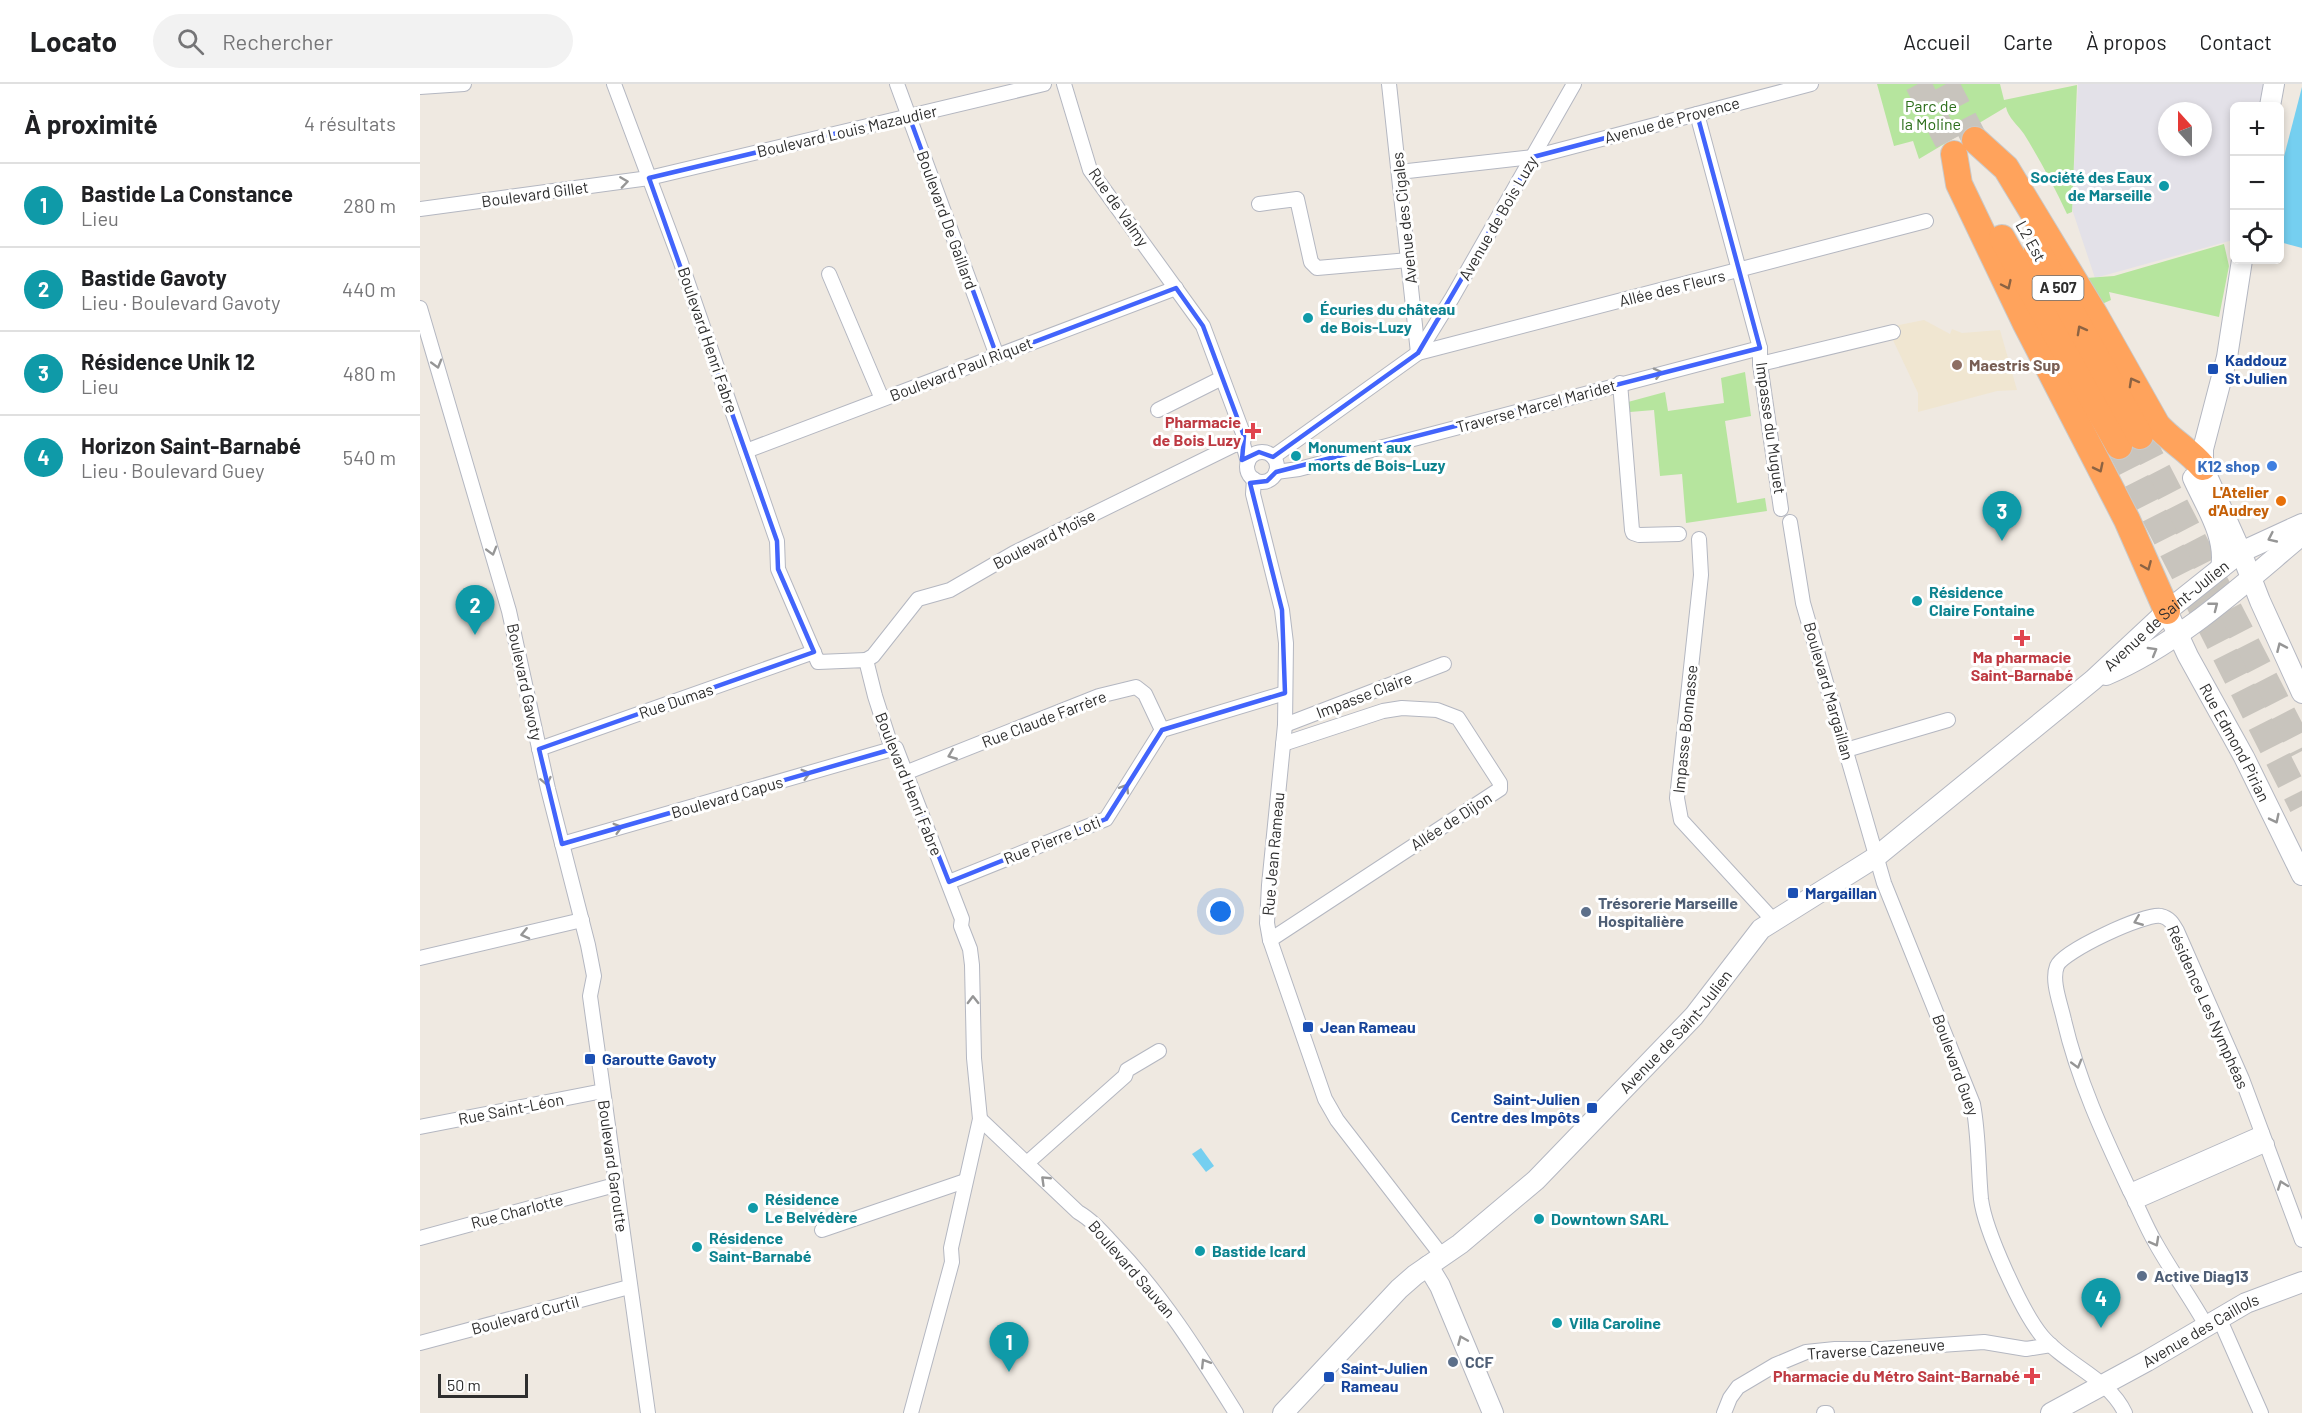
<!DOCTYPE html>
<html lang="fr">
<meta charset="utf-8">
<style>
:root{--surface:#fff;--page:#f2f2f2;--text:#202124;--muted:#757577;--line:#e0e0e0;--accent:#4264fb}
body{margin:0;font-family:Barlow,sans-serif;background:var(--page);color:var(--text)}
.controls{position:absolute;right:18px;top:18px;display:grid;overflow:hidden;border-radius:9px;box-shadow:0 3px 9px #0003}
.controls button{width:54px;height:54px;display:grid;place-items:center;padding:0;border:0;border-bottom:2px solid var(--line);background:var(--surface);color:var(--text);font:30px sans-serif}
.compass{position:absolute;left:1738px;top:18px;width:54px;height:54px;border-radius:50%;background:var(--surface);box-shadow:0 3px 9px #0003;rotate:339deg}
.scale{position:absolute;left:18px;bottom:15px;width:90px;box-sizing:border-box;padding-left:6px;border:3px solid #2e2e2e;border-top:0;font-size:16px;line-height:21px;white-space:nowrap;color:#2e2e2e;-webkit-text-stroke:4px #fff;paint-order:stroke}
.you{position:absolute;left:801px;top:828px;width:21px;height:21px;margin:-15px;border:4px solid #fff;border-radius:50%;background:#1a73e8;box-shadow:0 0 0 9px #1a73e833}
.badge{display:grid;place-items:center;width:39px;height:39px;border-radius:50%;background:var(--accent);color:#fff;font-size:20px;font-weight:700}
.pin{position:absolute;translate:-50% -50px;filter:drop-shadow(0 2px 3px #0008)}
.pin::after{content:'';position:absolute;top:32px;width:21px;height:18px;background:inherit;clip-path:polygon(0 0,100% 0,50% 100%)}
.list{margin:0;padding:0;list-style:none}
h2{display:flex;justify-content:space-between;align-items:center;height:78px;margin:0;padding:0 24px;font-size:26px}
h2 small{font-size:20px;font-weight:400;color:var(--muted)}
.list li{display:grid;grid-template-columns:39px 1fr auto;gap:18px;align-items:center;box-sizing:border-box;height:84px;padding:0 24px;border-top:2px solid var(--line)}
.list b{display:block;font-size:22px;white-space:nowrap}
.list p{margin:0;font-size:20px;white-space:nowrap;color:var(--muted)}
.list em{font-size:20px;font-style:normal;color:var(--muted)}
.icon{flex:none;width:33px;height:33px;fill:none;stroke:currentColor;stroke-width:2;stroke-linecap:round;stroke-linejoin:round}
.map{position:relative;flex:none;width:1882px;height:1329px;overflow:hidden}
header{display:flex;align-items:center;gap:36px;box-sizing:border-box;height:84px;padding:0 30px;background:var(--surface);border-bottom:2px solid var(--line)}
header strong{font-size:28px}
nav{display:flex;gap:33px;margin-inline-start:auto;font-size:21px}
.search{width:420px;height:54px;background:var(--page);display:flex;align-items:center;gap:15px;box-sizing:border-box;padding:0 21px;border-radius:33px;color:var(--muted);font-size:22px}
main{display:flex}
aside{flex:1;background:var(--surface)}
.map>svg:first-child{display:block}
</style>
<header>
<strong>Locato</strong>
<div class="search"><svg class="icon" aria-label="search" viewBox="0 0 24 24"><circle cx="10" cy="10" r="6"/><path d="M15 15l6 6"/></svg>Rechercher</div>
<nav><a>Accueil</a><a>Carte</a><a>À propos</a><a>Contact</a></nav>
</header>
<main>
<aside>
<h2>À proximité<small>4 résultats</small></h2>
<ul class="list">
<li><span class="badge" style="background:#0f9aa8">1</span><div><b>Bastide La Constance</b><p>Lieu</p></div><em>280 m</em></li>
<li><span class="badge" style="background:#0f9aa8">2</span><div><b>Bastide Gavoty</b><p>Lieu · Boulevard Gavoty</p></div><em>440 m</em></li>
<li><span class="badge" style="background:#0f9aa8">3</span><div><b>Résidence Unik 12</b><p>Lieu</p></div><em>480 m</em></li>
<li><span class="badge" style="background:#0f9aa8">4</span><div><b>Horizon Saint-Barnabé</b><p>Lieu · Boulevard Guey</p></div><em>540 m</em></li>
</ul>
</aside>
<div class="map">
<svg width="1882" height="1329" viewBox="0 0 1882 1329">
<rect width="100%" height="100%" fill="#efe9e1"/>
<path fill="#e3e1e8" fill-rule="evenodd" d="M1658,0h187l-4,22h-27l-1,134 -138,38 -23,-69zM1747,27h36v36h-36z"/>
<path fill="#f0e6d1" d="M1504,236l26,14 2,-5 10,4 38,-3 17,60 -20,1 -79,21v-19l-25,-53 1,-14z"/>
<g fill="#b6e59e">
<path d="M1457,0h123l4,16 73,-15 -5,127 -5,2c-13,-28 -27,-54 -43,-80 -6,-9 -16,-16 -18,-27l-87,52 -6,-18 -19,5z"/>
<path d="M1804,160l5,22 -10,51 -110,-25 2,8 -9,4 -16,-26 28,-2z"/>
<path d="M1325,288l6,44 -26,5 12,82 28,-5 2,13 -81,12 -4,-49 -22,2 -6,-66 -24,2 -2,-10 37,-10 3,19 56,-8 -3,-25z"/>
</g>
<g fill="#75cff0">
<path d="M1882,3v161l-22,-6v-70z"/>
<path d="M781,1064l13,18 -8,6 -14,-18z"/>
</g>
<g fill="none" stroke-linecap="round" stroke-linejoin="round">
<g stroke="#c8c4bd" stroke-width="26" stroke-dasharray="26 13" stroke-linecap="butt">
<path d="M1498,0l36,70"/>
<path d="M1526,0l29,56"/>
<path d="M1720,352l162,315"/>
<path d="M1699,362l183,360"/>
</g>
<defs>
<g id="street">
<path d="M194,0l66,176 97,281 1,28 40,93 48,-2 9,36 17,53 4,-1 66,171 -1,7 9,23 2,16 2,93 6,61 -29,129 1,14 -41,151"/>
<path d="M477,0l100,272"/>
<path d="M644,0l26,86 113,156 41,110 -1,8 5,18"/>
<path d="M969,0l29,269 508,-132"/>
<path d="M0,3l44,-3"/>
<path d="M1277,30l63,234v16l21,145"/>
<path d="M979,88l134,-15 278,-73"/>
<path d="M839,120l38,-5 14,63 6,6 92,-8"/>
<path d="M0,125l229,-31 395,-94"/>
<path d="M409,190l53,125"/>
<path d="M0,224l89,303 39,178 40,156 6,31 -4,20 58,417"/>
<path d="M1340,280l133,-32"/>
<path d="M1200,299l12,147 1,3 6,2 40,-1"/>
<path d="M738,326l64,-32"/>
<path d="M326,367l430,-163"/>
<circle cx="842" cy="383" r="15"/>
<path d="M853,373l145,-104 34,-55 122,-214"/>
<path d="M856,388l23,-3 461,-121"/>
<path d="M834,395l-1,15 29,116 4,33 -1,82 -16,160 -2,38 3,17 55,159 12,21 105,136"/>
<path d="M1370,438l13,81 81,280 89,221c6,32 5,63 8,95 4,32 41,113 61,137 24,29 67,42 83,77"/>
<path d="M1279,455l2,36 -24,223 4,22 92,100"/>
<path d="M446,576l7,-4 45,-57 32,-9 64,-37 220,-108 9,-1"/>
<path d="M865,641l159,-61"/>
<path d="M119,665l275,-97"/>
<path d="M1426,666l102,-30"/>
<path d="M485,689l194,-77 37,-9 9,7 17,36"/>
<path d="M142,760l330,-95"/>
<path d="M529,798l157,-63 56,-89 123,-37"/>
<path d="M850,856l230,-151v-6l-42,-65 -21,-8 -35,-2 -19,3 -100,33"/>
<path d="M0,874l162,-38"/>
<path d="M560,1035l98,93c14,8 25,21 37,34 48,50 84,108 121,167"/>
<path d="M0,1043l183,-36"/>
<path d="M607,1079l98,-87 2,-6 32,-19"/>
<path d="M1710,1107l132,-58"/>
<path d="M1715,1118l132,-58"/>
<path d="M402,1146l143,-49"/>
<path d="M0,1154l195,-53"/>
<path d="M1800,1236l41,93"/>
<path d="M1787,1243c-16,-29 -36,-56 -52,-85 -10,-17 -17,-36 -26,-53 -26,-55 -51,-109 -65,-169 -3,-15 -13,-39 -7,-54 6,-15 88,-53 104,-50 9,2 12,8 16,15l65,148 60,161"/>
<path d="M0,1259l209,-56"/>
<path d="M1304,1329l6,-15 8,-11 37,-22 31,-13 29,-3h47l102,-7 42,7 25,-4"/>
<path d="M1404,1329h3"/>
</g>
<g id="secondary">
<path d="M1850,22l4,-22"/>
<path d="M1822,176l-15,97 -24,92v18l38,85 19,49 42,92"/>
<path d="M1773,394c12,27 34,59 28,90"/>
<path id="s1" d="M1747,527l21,45 56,101 58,118"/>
<path d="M1686,591c73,-31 136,-90 196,-140"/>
<path d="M1008,1182l12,20 53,127"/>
<path id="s2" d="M863,1329l116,-124 16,-14 45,-31 76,-64 158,-164 67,-87 115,-72 217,-177 74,-69 74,-59 61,-28"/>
<path id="s3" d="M1631,1329l96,-52 99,-58 56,-21"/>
</g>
<g id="highway">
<path d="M1555,56l31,28 89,147 62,110c14,16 32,25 46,42"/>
<path d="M1534,70l5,30 66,138 102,198 40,91"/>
<path d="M1582,154l117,208"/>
<path d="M1617,166l103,186"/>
</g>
</defs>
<use href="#street" stroke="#b4b7c1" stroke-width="16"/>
<use href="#secondary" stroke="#b4b7c1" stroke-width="22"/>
<use href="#highway" stroke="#c9c9c9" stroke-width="28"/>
<use href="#street" stroke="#fff" stroke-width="14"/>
<use href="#secondary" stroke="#fff" stroke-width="20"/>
<use href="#highway" stroke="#ffa35c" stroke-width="26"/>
</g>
<defs><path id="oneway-chevron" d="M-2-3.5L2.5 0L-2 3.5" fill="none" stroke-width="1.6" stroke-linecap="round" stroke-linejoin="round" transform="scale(1.5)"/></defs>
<g stroke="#969696">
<use href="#oneway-chevron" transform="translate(204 98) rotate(-8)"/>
<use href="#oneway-chevron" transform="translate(17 280) rotate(74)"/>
<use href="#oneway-chevron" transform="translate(1238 289) rotate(-14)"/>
<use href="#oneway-chevron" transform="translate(1852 454) rotate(155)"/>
<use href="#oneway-chevron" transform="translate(72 467) rotate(74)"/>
<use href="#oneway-chevron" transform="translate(1794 522) rotate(-38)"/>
<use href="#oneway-chevron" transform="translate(1861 563) rotate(-114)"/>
<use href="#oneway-chevron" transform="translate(1733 567) rotate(-30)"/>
<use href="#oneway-chevron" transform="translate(532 671) rotate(158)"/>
<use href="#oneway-chevron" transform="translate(386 690) rotate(-16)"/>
<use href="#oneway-chevron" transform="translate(126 697) rotate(78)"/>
<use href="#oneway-chevron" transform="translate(705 704) rotate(-59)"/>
<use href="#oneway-chevron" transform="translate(1855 735) rotate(64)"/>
<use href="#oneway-chevron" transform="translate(198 744) rotate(-16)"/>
<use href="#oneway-chevron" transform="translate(1718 837) rotate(158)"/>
<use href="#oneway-chevron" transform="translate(105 850) rotate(167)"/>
<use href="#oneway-chevron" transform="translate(553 916) rotate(-91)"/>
<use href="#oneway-chevron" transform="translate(1657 980) rotate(74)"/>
<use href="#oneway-chevron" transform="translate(625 1096) rotate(-136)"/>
<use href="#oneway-chevron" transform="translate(1862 1101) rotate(-110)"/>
<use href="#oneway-chevron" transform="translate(1735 1158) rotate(61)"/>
<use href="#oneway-chevron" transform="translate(1042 1256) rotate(-113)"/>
<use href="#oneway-chevron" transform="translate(785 1279) rotate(-122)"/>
</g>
<g stroke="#8c6343">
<use href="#oneway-chevron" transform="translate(1587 201) rotate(65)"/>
<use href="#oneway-chevron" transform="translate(1661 246) rotate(-119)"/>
<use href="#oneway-chevron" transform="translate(1713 298) rotate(-119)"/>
<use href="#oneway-chevron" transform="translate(1679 384) rotate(64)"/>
<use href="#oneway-chevron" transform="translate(1727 482) rotate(67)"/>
</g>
<path fill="none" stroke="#4264fb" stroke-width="4.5" stroke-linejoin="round" d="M1277,30l63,234 -484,124 -9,9 -17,2 32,127 3,83 -123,37 -56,89 -157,63 -53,-134 -334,96 -23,-95 275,-97 -36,-83 -1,-28 -128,-363 260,-62 88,240 179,-68 27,38 41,110 -2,24 17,-8 14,5 145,-104 115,-196z"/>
<g fill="#0f9aa8" stroke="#fff" stroke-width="2">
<circle cx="1744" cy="102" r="6"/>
<circle cx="888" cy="234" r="6"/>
<circle cx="876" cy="372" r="6"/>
<circle cx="1497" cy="517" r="6"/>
<circle cx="333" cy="1124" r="6"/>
<circle cx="1119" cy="1135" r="6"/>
<circle cx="277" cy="1163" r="6"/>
<circle cx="780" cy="1167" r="6"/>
<circle cx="1137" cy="1239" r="6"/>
</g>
<circle fill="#8d6e63" stroke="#fff" stroke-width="2" cx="1537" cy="281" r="6"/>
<g fill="#1a4fb4" stroke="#fff" stroke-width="2">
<rect x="1787" y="279" width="12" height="12" rx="3"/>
<rect x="1367" y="803" width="12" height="12" rx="3"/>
<rect x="882" y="937" width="12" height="12" rx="3"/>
<rect x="164" y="969" width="12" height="12" rx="3"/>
<rect x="1166" y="1018" width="12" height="12" rx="3"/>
<rect x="903" y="1287" width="12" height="12" rx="3"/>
</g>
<g fill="#e0444e" stroke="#fff" stroke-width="2">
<path d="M830 338h6v6h6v6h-6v6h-6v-6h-6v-6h6z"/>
<path d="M1599 545h6v6h6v6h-6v6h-6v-6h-6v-6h6z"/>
<path d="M1609 1283h6v6h6v6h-6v6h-6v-6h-6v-6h6z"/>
</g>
<circle fill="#3f7fe0" stroke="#fff" stroke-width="2" cx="1852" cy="382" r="6"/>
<circle fill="#e8710a" stroke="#fff" stroke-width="2" cx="1861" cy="417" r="6"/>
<g fill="#5c6f8a" stroke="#fff" stroke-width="2">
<circle cx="1166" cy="828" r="6"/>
<circle cx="1722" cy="1192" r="6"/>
<circle cx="1033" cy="1278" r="6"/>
</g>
<g text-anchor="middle" stroke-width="6" stroke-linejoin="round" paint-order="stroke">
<rect fill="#fff" stroke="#6d6d6d" stroke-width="1.5" x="1612.5" y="192" width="51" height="24" rx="4.5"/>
<g font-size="15" font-weight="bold" fill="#2e2e2e">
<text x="1638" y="209">A 507</text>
</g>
<g font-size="16" fill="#2c6e1b" stroke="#fff">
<text x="1511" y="28">Parc de<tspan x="1511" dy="18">la Moline</tspan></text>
</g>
<g font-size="16" fill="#2e2e2e" stroke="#fff">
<text transform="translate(1252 36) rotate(-15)" y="6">Avenue de Provence</text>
<text transform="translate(427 47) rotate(-13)" y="6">Boulevard Louis Mazaudier</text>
<text transform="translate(115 110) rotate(-8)" y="6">Boulevard Gillet</text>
<text transform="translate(699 123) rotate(55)" y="6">Rue de Valmy</text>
<text transform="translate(984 134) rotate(-96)" y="6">Avenue des Cigales</text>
<text transform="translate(1078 134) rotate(-60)" y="6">Avenue de Bois Luzy</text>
<text transform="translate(527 136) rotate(70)" y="6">Boulevard De Gaillard</text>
<text transform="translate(1611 157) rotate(61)" y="6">L2 Est</text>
<text transform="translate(1252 204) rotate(-14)" y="6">Allée des Fleurs</text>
<text transform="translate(288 256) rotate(71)" y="6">Boulevard Henri Fabre</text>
<text transform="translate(541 285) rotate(-21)" y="6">Boulevard Paul Riquet</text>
<text transform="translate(1116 322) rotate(-15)" y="6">Traverse Marcel Maridet</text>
<text transform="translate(1351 344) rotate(82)" y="6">Impasse du Muguet</text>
<text transform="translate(624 455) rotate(-27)" y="6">Boulevard Moïse</text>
<text dy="6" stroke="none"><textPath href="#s2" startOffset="1196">Avenue de Saint-Julien</textPath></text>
<text transform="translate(105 598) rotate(78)" y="6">Boulevard Gavoty</text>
<text transform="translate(1409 607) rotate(74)" y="6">Boulevard Margaillan</text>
<text transform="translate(944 611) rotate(-21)" y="6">Impasse Claire</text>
<text transform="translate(256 617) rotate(-19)" y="6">Rue Dumas</text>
<text transform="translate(624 635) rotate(-21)" y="6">Rue Claude Farrère</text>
<text transform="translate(1265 645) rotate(-84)" y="6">Impasse Bonnasse</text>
<text dy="6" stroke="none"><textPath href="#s1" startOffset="148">Rue Edmond Pirian</textPath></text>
<text transform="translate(489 700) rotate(68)" y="6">Boulevard Henri Fabre</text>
<text transform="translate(307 713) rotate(-16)" y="6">Boulevard Capus</text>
<text transform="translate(1031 737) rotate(-33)" y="6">Allée de Dijon</text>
<text transform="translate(632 756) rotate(-22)" y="6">Rue Pierre Loti</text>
<text transform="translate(853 770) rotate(-85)" y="6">Rue Jean Rameau</text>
<text transform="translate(1788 923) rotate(66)" y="6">Résidence Les Nymphéas</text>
<text dy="6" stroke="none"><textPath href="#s2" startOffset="549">Avenue de Saint-Julien</textPath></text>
<text transform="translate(1536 981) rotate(70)" y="6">Boulevard Guey</text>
<text transform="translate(91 1025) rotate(-11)" y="6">Rue Saint-Léon</text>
<text transform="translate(193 1082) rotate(82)" y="6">Boulevard Garoutte</text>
<text transform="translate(97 1127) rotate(-15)" y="6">Rue Charlotte</text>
<text transform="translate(712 1185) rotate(49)" y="6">Boulevard Sauvan</text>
<text transform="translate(105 1231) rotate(-15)" y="6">Boulevard Curtil</text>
<text dy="6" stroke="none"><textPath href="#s3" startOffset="171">Avenue des Caillols</textPath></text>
<text transform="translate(1456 1265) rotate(-4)" y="6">Traverse Cazeneuve</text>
</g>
<g font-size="16" font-weight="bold" fill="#0d838f" stroke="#fff" text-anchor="start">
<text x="1732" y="99" text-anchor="end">Société des Eaux<tspan x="1732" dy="18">de Marseille</tspan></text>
<text x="900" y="231">Écuries du château<tspan x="900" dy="18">de Bois-Luzy</tspan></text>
<text x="888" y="369">Monument aux<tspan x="888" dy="18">morts de Bois-Luzy</tspan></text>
<text x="1509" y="514">Résidence<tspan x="1509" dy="18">Claire Fontaine</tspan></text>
<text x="345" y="1121">Résidence<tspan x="345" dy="18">Le Belvédère</tspan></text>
<text x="1131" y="1141">Downtown SARL</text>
<text x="289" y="1160">Résidence<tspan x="289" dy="18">Saint-Barnabé</tspan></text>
<text x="792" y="1173">Bastide Icard</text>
<text x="1149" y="1245">Villa Caroline</text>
</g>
<g font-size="16" font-weight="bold" fill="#164399" stroke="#fff" text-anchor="start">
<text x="1805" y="282">Kaddouz<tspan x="1805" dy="18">St Julien</tspan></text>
<text x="1385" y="815">Margaillan</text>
<text x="900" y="949">Jean Rameau</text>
<text x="182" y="981">Garoutte Gavoty</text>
<text x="1160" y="1021" text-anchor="end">Saint-Julien<tspan x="1160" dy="18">Centre des Impôts</tspan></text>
<text x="921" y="1290">Saint-Julien<tspan x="921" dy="18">Rameau</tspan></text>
</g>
<g font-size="16" font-weight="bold" fill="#785e54" stroke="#fff" text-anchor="start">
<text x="1549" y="287">Maestris Sup</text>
</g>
<g font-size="16" font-weight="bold" fill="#be3a42" stroke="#fff" text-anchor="end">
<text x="821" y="344">Pharmacie<tspan x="821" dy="18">de Bois Luzy</tspan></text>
<text x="1602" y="579" text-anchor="middle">Ma pharmacie<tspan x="1602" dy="18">Saint-Barnabé</tspan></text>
<text x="1600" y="1298">Pharmacie du Métro Saint-Barnabé</text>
</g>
<g font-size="16" font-weight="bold" fill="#366cbe" stroke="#fff" text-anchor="end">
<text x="1840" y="388">K12 shop</text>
</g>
<g font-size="16" font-weight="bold" fill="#c56008" stroke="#fff" text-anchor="end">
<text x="1849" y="414">L'Atelier<tspan x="1849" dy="18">d'Audrey</tspan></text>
</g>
<g font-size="16" font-weight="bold" fill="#4e5e75" stroke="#fff" text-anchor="start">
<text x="1178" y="825">Trésorerie Marseille<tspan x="1178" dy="18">Hospitalière</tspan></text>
<text x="1734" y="1198">Active Diag13</text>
<text x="1045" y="1284">CCF</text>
</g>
</g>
</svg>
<div class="controls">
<button>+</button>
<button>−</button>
<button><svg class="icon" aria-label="locate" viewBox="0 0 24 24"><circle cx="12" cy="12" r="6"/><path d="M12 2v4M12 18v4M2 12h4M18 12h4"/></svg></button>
</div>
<svg class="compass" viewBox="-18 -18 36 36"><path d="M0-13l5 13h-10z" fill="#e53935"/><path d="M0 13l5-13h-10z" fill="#757577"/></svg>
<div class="scale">50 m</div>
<div class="you"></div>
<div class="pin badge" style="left:589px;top:1288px;background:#0f9aa8">1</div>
<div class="pin badge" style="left:55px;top:551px;background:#0f9aa8">2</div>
<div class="pin badge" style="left:1582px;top:457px;background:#0f9aa8">3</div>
<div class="pin badge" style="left:1681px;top:1244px;background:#0f9aa8">4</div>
</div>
</main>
